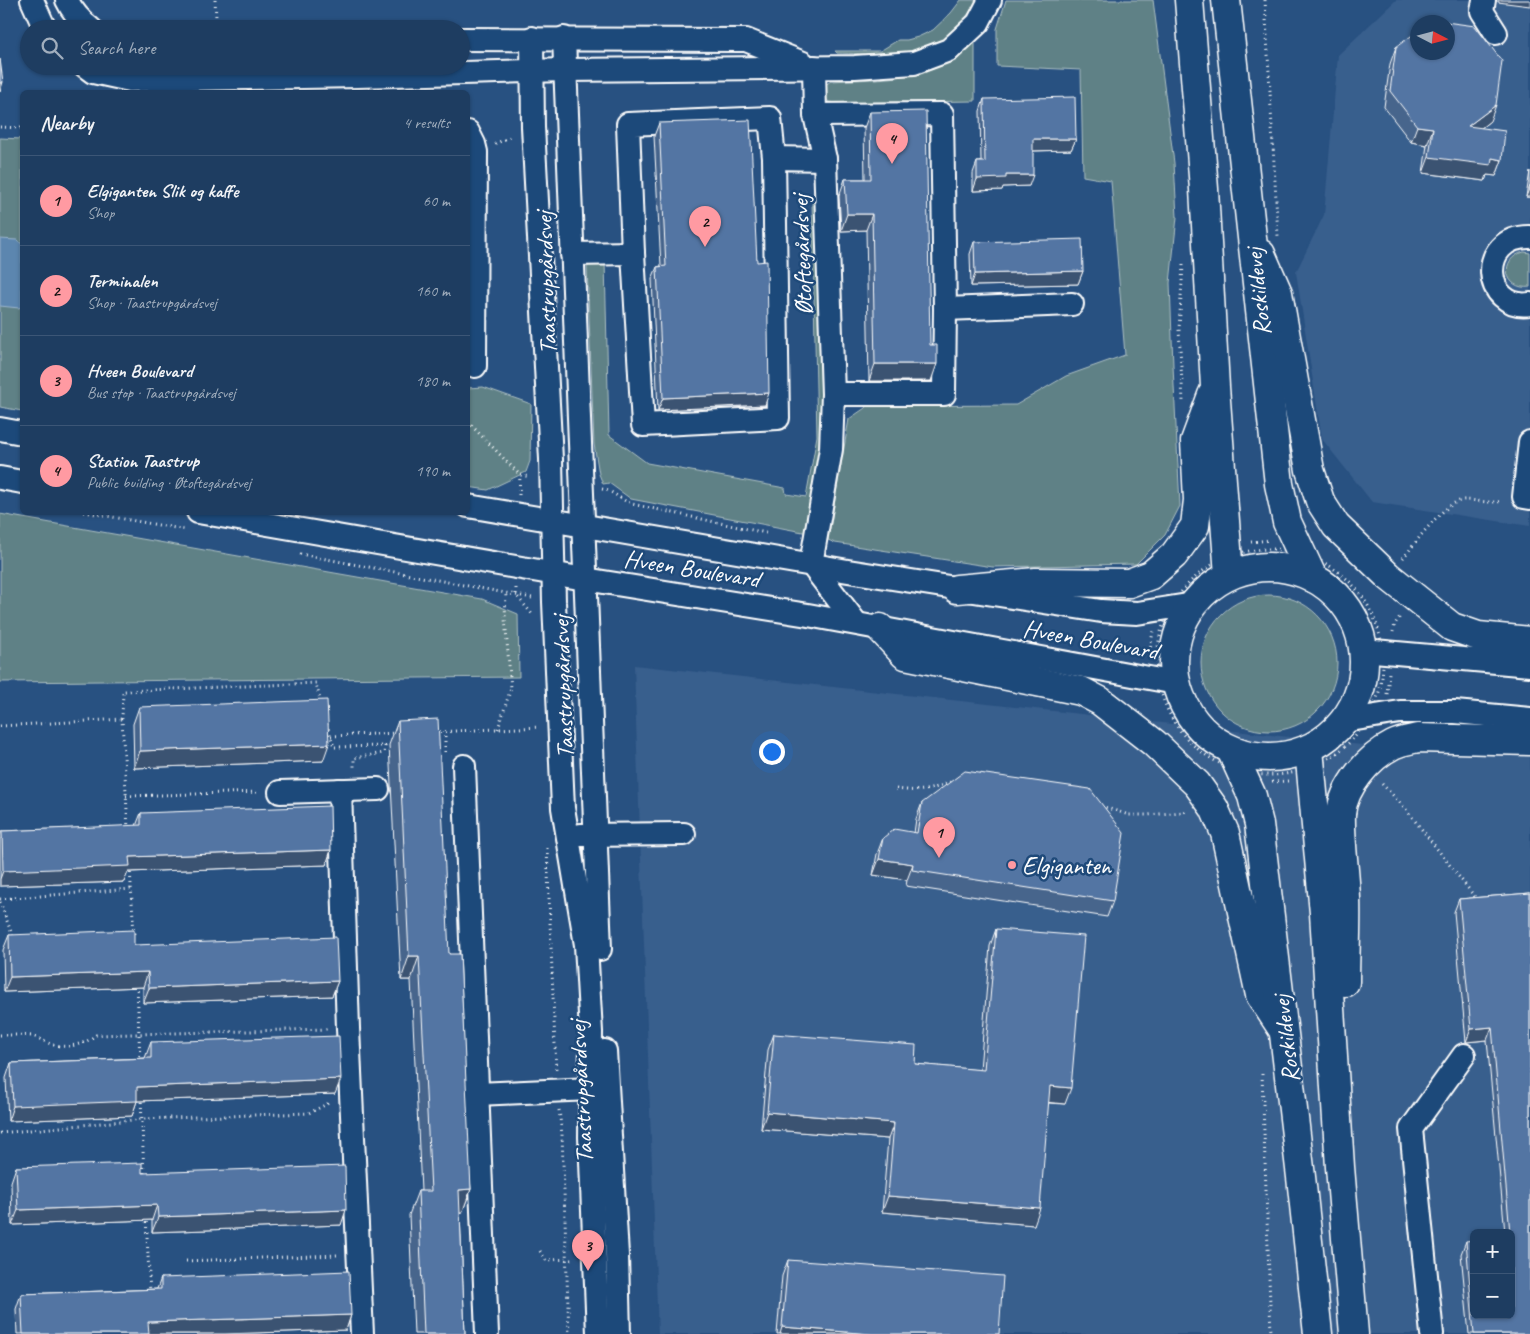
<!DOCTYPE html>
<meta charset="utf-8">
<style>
:root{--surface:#1e3d61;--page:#2b486a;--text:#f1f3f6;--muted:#a1aebd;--line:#3c5676;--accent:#ff9aa2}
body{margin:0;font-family:Caveat,sans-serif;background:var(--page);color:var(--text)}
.controls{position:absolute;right:15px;bottom:15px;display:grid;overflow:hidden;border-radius:8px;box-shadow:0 1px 4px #0004}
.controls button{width:45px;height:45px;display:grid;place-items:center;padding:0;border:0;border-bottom:1px solid var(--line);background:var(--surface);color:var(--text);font:25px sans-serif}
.compass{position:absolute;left:1410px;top:15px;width:45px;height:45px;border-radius:50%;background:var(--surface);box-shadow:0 1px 4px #0004;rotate:96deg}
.you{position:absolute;left:771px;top:751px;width:18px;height:18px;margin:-12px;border:4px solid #fff;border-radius:50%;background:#1a73e8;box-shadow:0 0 0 8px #1a73e833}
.badge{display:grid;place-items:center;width:32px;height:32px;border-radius:50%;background:var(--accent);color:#111;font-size:16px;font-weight:700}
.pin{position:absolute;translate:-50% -41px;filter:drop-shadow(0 1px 2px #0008)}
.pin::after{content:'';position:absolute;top:26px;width:18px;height:15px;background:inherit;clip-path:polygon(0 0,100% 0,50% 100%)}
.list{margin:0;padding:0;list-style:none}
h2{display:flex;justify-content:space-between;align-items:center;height:65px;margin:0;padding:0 20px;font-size:21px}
h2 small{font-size:16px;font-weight:400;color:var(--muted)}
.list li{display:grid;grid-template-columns:32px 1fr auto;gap:15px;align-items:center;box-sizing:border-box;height:90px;padding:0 20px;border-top:1px solid var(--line)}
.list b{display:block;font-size:19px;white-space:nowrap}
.list p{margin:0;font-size:16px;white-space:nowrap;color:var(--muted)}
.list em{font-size:16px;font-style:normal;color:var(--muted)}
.icon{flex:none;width:28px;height:28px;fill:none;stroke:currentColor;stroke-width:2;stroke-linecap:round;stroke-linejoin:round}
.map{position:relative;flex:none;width:1530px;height:1334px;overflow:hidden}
.search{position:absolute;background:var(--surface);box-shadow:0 1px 4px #0004;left:20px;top:20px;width:450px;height:55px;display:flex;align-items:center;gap:12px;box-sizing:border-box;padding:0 18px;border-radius:28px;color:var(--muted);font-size:19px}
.panel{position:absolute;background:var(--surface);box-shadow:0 1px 4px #0004;left:20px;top:90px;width:450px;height:425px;border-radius:8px}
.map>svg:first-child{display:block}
</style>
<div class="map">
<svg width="1530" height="1334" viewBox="0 0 1530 1334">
<rect width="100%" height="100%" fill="#285181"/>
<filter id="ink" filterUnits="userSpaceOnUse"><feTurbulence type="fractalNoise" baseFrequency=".02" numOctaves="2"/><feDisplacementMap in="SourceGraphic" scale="10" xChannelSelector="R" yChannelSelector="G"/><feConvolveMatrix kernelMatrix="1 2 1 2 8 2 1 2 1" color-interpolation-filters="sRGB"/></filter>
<g filter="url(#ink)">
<g fill="#395f8d" fill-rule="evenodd">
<path d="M1396,0h134v526l-158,-24 -50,-63 -26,-167 28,-57 14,-160zM1418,22h30v30h-30z"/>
<path d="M634,665l818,90h54l24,1v578h-872zM1474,1233h37v82h-37z"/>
</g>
<g fill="#5e8186" stroke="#aec0c2">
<path d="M961,0h16c-34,62 -79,54 -140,53l-2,-2h45l18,-11h9l11,-3 15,-7 18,-17z"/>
<path d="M1006,0h147l21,163 3,54 -7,66 3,83 7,140 -15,29 -29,29 -143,3 -158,-24 -7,-3 21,-121 19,-13 148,-1 50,-29 59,-21 -14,-174 -28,-5 -2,-106 -84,-4v-37z"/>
<path d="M975,43v58l-138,2 -8,-1 -5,-6 1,-11 6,-4c54,-3 101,1 144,-38z"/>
<path d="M0,138l22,1v272l-22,-4z"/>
<path d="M812,201h4l6,248 -14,84 -177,-34 -22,-16 -6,1 -4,-10 -5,-30 -7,-178 6,-4 12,-1 4,174 38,28 138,25 1,6 20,3 11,-61z"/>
<path d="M1524,252l6,1v34c-26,4 -32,-29 -6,-35z"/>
<path d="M483,387l48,17 -1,57 -4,11 -38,18 -20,-3v-99z"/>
<path d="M0,514l482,85 36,15 1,63 -519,5z"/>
<circle cx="1269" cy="663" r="68"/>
</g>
<path fill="#5c86af" stroke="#9db6cf" d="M0,239l17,1 5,4v62l-3,2 -19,-2z"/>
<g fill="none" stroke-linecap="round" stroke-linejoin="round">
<defs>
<g id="minor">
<path d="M32,0l13,29"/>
<path d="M67,0c5,11 14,21 24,29"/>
<path d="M1484,0l-2,11 14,22"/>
<path d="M532,38l1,89 18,332 3,143 9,206 23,137 5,87 -1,105 8,197"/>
<path d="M564,38l36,911"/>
<path d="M461,39l285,1 57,23"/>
<path d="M85,66l8,6 37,8 228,-4 207,-6 290,-3 59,-4 35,-13 29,-27 12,-23"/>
<path d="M815,115l127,-1 3,195 -1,85h-111"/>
<path d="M468,132l6,12 2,8 -1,214"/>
<path d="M774,158l-4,-40 -142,6 5,129 10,172 135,-7 -4,-260 51,1"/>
<path d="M1530,237c-54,-1 -47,74 0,67"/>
<path d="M572,254l61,-1"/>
<path d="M945,309l127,-5"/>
<path d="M0,429l22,4"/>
<path d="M1530,442l-6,55 6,1"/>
<path d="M0,478l22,4"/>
<path d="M468,506l380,65 253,40 36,2 57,-9"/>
<path d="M198,512l387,67 223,36 368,68"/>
<path d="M811,564l20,-115 2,-55 -8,-235 -10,-44 -1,-48"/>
<path d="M811,564l45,59"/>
<path d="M1363,650l167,15"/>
<path d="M1344,721l56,-9h55l75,7"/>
<path d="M464,766l23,568"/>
<path d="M340,790l8,238 14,306"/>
<path d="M280,792l98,-3"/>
<path d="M581,835l103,-1"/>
<path d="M605,1051l12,204 2,79"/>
<path d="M477,1094l114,-5"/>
<path d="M1432,1334l-21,-205 53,-74"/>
</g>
<g id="major">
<path d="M1189,0l15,189 11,198 14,188"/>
<path d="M1226,0l53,484 8,38 26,56"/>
<path d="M1261,254l17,39 32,177 10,31 16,25 52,50 64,51 26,9 52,5"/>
<circle cx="1269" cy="662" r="95"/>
<path d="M957,589l79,-7 93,1 22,-8 23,-20 21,-29 3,-26 -3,-59 17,-46"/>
<path d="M880,628l25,27 176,36 19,10 54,42 43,41 17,24 11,25 35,162 23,35"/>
<path d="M1309,749l15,164 16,254 14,167"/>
<path d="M1231,750l21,46 7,28 42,353 17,157"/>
<path d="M1345,982c0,-28 2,-56 1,-84 -1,-27 -6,-57 -5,-84 2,-27 28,-57 52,-69 8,-4 16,-5 25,-7l112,3"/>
</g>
</defs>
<use href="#minor" stroke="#fff" stroke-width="26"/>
<use href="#major" stroke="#fff" stroke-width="31"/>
<g stroke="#fff" stroke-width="3" stroke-dasharray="1 4" stroke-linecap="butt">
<path d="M215,0l1,17"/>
<path d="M1265,0l13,236"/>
<path d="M0,127l22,1"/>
<path d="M495,144l17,-8"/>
<path d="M1183,265l-4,64 4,72"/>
<path d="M468,422l52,53 10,2"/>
<path d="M602,489c11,2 19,11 30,15l134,29"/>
<path d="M519,495l1,-20"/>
<path d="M84,512l103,18"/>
<path d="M1251,542l19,-2"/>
<circle cx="1270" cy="662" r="113"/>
<path d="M300,554l232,44"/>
<path d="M1403,558c13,-15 40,-56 61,-58 14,0 25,4 39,1"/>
<path d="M516,588v7l16,19"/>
<path d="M1393,632l2,-8 6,-9"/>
<path d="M1149,657l4,-26"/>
<path d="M1387,694l2,-21"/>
<path d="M327,724l7,23 51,-1 -1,7 -30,5v11"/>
<path d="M0,726l122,-7"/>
<path d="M498,729l13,-41 -6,-69 1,-27"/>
<path d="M445,731v24"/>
<path d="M435,732l104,-5"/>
<path d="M331,736l65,-3"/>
<path d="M1272,782l16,-1"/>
<path d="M1382,784l23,24 73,93"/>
<path d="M896,789c26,3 33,2 57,-8"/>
<path d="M126,796l134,-4"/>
<path d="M1101,806l28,9h19l36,-3 4,-3"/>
<path d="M128,829l-6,-110 1,-28 193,-8 5,21"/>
<path d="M547,848l9,221"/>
<path d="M130,868l4,66"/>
<path d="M0,899l131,-10"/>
<path d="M0,902l13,35"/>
<path d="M137,985l3,76"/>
<path d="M0,1035c11,0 21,0 32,1 7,2 13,6 19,8 15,5 33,1 45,-9l231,-6"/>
<path d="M1262,1074l9,260"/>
<path d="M141,1097l3,79"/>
<path d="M559,1110l3,24 7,200"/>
<path d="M0,1133l142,-14 167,-6 22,-11"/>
<path d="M146,1217l4,76"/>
<path d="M540,1251l6,9 27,-1"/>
<path d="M186,1261l151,-6"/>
</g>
<use href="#minor" stroke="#1f4a7a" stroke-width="22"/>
<use href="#major" stroke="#1f4a7a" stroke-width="28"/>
</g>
<g fill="#47658c" stroke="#fff">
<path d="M1396,47l94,74 -9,7 21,32 -6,16 -9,-1 -2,6 -62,-8 4,-28 -16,-3 -27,-35 6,-43z"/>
<path d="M984,99l92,40 -5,11 -38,1 -4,35 -26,1 -1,3 -29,1v-18l4,-11h4l-1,-51z"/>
<path d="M870,112l61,269h-62l-3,-151 -25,1 -2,-35 6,-17h20l-1,-51z"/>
<path d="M659,123l106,282 -107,5 -6,-131 5,-12 4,-1 -7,-130z"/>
<path d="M1530,171v26h-4z"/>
<path d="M974,242l109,29 -5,13 -107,2 -1,-32z"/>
<path d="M139,707l184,54 -189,7 -1,-44z"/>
<path d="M398,721l51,233 22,235 -9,24h-2l5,121h-51l-5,-119 9,-24h3l-10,-211h-10l-12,-235z"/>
<path d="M922,803l191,98 -6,16 -201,-31 1,-6 -34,-5 4,-21 6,-16 31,-5 2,-14z"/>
<path d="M141,813l190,37 -5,15 -198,7 -4,10 -124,4v-51l2,-4 134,-5z"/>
<path d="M1530,893v441h-61l-8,-80 5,-13 45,74v-82h-6l-18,-193 -21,2 -12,-130 5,-13z"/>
<path d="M996,929l69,175 -17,-1 -14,122 -152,-13 6,-73 -127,-10 7,-79 6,-16 141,30 65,6 10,-124z"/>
<path d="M9,935l125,10 204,36 -6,15 -189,7v-16l-139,5 -1,-42z"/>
<path d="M151,1042l184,52 -198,7 -5,15 -124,5 -2,-43 5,-15 134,-5z"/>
<path d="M16,1167l126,6 199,52 -189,7v-12l-140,5 -1,-43z"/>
<path d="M788,1260l211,74h-222l5,-58z"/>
<path d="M161,1278l190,37 -5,15 -121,4h-208l-1,-25 5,-15 136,-5z"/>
</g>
<g fill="#3a5272" stroke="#fff">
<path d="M1498,0h32v6l-32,-4z"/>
<path d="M3,82l-3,10v-9z"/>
<path d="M1496,105l-6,16 -28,22 6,-17z"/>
<path d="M1417,126l16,2 -6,17 -16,-3z"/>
<path d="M1033,139h43l-5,11 -42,1z"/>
<path d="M1429,157l63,1 10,2 -6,16 -9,-1 -2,6 -62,-8z"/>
<path d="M1006,175h27l-4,11 -26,1 -1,3 -29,1 4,-12z"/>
<path d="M1530,186v11h-4z"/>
<path d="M847,214h25l-6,16 -25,1z"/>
<path d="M1083,271l-5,13 -107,2 4,-12z"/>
<path d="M875,364h62l-6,17h-62z"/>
<path d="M769,393l-4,12 -107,5 5,-12z"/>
<path d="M329,744l-6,17 -189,7 6,-17z"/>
<path d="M331,850l-5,15 -198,7 -4,10 -124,4v-7l3,-8 126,-14z"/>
<path d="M879,859l34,5 -6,16 -34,-5z"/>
<path d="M409,956h10l-8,24h-10z"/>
<path d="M148,972l-5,15 -139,5 6,-15z"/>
<path d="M338,981l-6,15 -189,7 6,-15z"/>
<path d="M1492,1027l-5,13 -21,2 5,-13z"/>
<path d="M341,1079l-6,15 -198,7 -5,15 -124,5 5,-15 124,-19z"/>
<path d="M1050,1086l21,2 -6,16 -21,-2z"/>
<path d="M767,1112l127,11 -6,16 -127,-10z"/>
<path d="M471,1189l-9,24 -12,1 9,-24z"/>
<path d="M888,1196l152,12 -6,17 -152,-13z"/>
<path d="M157,1205l-5,15 -140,5 6,-15z"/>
<path d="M346,1210l-5,15 -189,7 6,-15z"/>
<path d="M351,1315l-5,15 -121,4h-81l4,-12z"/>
<path d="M782,1327l90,7h-92z"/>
</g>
<g fill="#5375a3" stroke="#fff">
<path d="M1431,20l44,6 27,35 -6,44 -28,21 37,5 -3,29 -10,-2 -1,7 -62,-8 4,-29 -16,-2 -27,-35 6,-44 22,-16v21h30v-30h-20z"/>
<path d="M0,59l3,23 -3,1z"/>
<path d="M1075,97l1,42h-43v36h-27v3l-29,1v-17h8l-1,-63z"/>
<path d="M926,111l4,234h7v19h-62l-3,-150h-25l-2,-35h26l-1,-67z"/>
<path d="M750,120l7,142 10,-1 2,132 -106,5 -6,-131 9,-1 -7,-143z"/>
<path d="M1082,239l1,32 -108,3 -1,-32z"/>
<path d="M327,700l2,44 -189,7 -1,-44z"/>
<path d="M438,719l11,235h11l11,235 -12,1 6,144h-41l-6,-143h13l-12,-235h-10l-11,-235z"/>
<path d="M965,771l125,18 34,44 -11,68 -201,-31 1,-6 -34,-5 4,-21 11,-9 23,4 5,-30z"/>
<path d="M330,806l1,44 -202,7 1,9 -127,5 -1,-40 139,-6v-12z"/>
<path d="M1530,893v441h-56l-8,-93 8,-1v75h37v-82h-1l-18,-206 -21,2 -12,-130z"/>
<path d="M996,929l88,7 -13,152 -21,-2 -10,122 -152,-12 6,-73 -127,-11 7,-78 142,11 -1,19 69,6z"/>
<path d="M134,930v15l202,-8 2,44 -189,7 -1,-16 -138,5 -1,-42z"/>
<path d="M339,1036l2,43 -204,8v14l-124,5 -2,-43 140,-5v-16z"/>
<path d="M142,1163v10l203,-7 1,44 -188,7 -1,-12 -139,5 -2,-43z"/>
<path d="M788,1260l215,16 -4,58h-127l-90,-7z"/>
<path d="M349,1271l2,44 -203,7 1,12h-126l-2,-40 140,-5v-11z"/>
</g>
</g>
<circle fill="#ff9aa2" stroke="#1f4a7a" stroke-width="2" cx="1012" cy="865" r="5"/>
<g text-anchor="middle" stroke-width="5" stroke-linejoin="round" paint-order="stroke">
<g font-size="25" fill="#fff" stroke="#1f4a7a">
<text transform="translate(801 255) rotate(-92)" y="9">Øtoftegårdsvej</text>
<text transform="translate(545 283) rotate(-92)" y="9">Taastrupgårdsvej</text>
<text transform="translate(1257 292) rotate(-96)" y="9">Roskildevej</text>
<text transform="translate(692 568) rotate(9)" y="9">Hveen Boulevard</text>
<text transform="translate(1091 639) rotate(10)" y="9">Hveen Boulevard</text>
<text transform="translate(562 687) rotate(-92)" y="9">Taastrupgårdsvej</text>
<text transform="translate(1285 1039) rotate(-97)" y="9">Roskildevej</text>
<text transform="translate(580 1092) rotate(-93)" y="9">Taastrupgårdsvej</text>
</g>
<g font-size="25" fill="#fff" stroke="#1f4a7a" text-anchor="start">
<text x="1022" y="874">Elgiganten</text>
</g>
</g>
</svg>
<div class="controls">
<button>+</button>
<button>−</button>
</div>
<svg class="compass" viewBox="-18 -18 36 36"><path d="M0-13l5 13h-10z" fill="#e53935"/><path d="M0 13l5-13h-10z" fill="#a1aebd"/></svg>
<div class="you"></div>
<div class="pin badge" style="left:939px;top:858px">1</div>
<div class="pin badge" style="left:705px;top:247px">2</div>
<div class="pin badge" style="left:588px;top:1271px">3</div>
<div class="pin badge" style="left:892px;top:164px">4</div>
<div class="search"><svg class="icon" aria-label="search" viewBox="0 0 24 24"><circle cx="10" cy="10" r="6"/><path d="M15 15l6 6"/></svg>Search here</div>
<section class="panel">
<h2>Nearby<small>4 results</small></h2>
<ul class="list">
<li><span class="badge">1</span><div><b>Elgiganten Slik og kaffe</b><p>Shop</p></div><em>60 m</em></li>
<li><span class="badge">2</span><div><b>Terminalen</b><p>Shop · Taastrupgårdsvej</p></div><em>160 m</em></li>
<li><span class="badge">3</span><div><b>Hveen Boulevard</b><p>Bus stop · Taastrupgårdsvej</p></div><em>180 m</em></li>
<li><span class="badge">4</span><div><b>Station Taastrup</b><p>Public building · Øtoftegårdsvej</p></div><em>190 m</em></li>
</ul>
</section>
</div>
